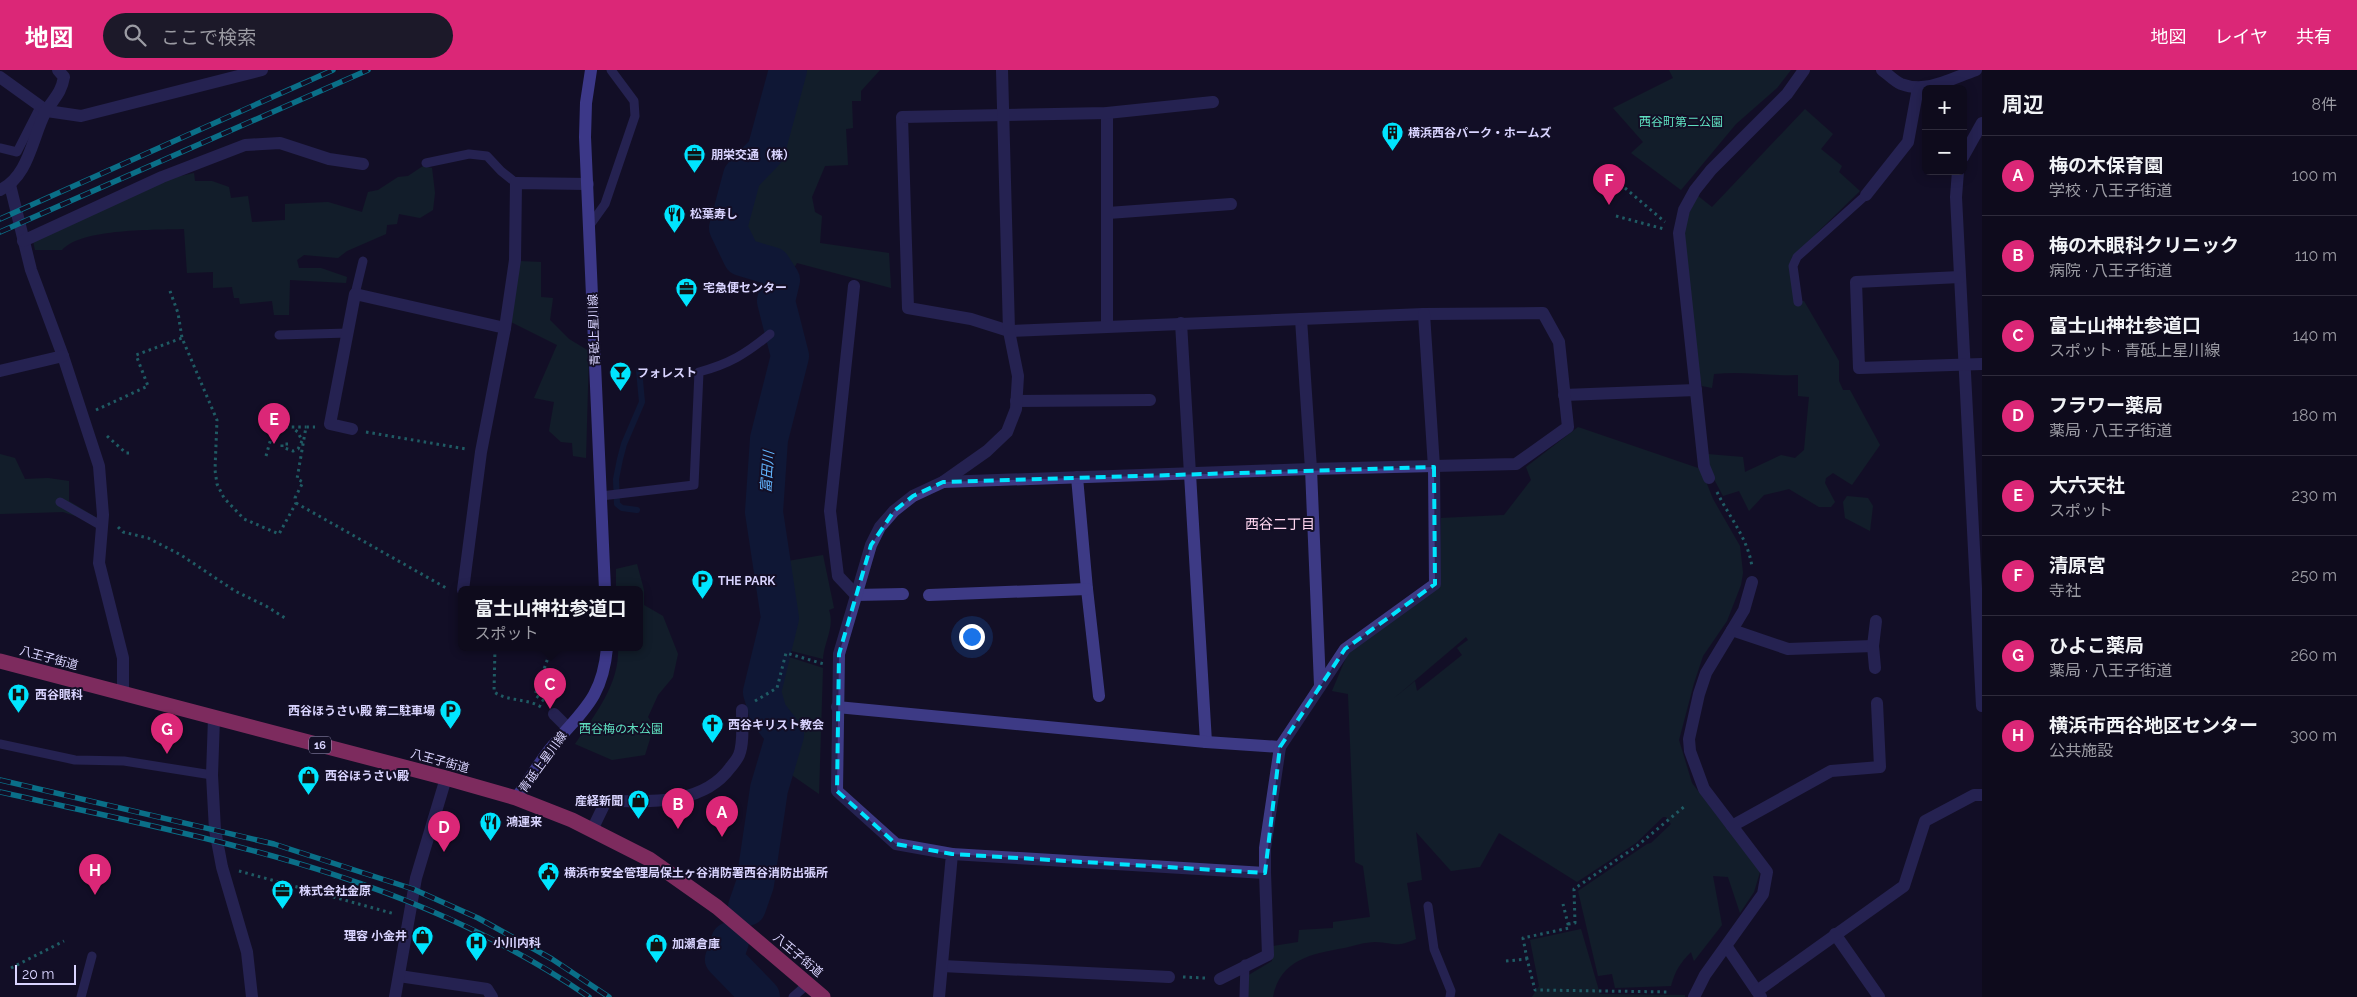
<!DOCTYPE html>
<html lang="ja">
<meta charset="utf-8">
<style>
:root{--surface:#0e0b1c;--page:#1c1929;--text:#f1f3f6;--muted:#9b9ba3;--line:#2e2b3b;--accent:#db2777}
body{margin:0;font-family:Raleway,"Noto Sans JP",sans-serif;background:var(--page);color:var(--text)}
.controls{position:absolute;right:15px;top:15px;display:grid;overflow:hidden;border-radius:8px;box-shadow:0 2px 12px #0003}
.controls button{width:45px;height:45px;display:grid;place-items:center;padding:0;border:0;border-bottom:1px solid var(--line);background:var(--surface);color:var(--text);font:25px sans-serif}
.scale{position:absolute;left:15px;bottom:12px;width:61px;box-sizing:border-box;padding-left:5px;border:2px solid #d9d4ff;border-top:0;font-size:14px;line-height:18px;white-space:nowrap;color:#d9d4ff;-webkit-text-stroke:4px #130f26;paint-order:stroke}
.you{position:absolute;left:971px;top:566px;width:18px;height:18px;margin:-12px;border:4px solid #fff;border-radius:50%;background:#1a73e8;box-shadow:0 0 0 8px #1a73e833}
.badge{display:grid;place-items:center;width:32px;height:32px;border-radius:50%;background:var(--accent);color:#fff;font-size:16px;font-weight:700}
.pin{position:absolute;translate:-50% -41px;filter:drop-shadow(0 1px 2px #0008)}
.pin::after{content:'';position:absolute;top:26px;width:18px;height:15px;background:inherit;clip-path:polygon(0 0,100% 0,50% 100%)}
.popup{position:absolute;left:458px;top:516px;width:185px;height:65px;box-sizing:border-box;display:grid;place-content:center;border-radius:8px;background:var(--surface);filter:drop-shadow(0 1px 4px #0005);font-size:16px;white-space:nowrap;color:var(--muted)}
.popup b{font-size:19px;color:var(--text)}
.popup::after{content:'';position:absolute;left:50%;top:100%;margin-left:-10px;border:10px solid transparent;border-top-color:var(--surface)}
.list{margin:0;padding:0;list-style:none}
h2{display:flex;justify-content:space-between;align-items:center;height:65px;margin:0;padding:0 20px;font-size:21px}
h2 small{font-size:16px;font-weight:400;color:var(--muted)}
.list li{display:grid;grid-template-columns:32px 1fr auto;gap:15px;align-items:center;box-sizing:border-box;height:80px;padding:0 20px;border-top:1px solid var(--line)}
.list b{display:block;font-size:19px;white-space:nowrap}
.list p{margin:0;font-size:16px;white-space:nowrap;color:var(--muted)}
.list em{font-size:16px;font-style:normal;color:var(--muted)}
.icon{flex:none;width:28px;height:28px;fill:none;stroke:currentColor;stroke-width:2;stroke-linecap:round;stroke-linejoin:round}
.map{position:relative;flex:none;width:1982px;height:927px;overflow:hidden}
header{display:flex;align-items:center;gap:30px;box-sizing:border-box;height:70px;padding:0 25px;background:var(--accent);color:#fff}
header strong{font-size:24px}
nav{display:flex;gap:28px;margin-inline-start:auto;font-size:18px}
.search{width:350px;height:45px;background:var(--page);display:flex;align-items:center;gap:12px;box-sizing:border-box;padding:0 18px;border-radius:28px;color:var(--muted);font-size:19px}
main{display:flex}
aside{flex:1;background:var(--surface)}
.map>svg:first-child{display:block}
</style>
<header>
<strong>地図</strong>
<div class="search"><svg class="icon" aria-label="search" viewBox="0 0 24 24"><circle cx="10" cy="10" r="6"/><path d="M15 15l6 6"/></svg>ここで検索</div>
<nav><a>地図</a><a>レイヤ</a><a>共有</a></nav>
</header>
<main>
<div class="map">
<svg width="1982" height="927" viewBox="0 0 1982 927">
<rect width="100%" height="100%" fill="#130f26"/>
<g fill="#12302f" fill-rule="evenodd">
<path d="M792,0h88l-19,21v10h-9l1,27 -7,1 2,36 -23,1 -13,31 3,15 7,4 -2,27 69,10 2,35 -94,-25 -10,17 -9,-14 -33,-14 -11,-23 11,-50 23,-26z"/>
<path d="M1669,0h122l-14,18 -41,36 -55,66 -50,-37 12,-11 -30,-34 60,-30z"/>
<path d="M1805,39l28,25 -12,15 21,17 -3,6 21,19 -68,66 -2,8 5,37 9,-1 35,60v20l4,9h7l30,55 -28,40 -19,-12 -7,5 -1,5 10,19 -4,5h-12l-30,-18 -25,6 -15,16 -10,-20 -16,5 -15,-28 -1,-14 36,3 2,15 36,-17 14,3 9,-8 5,-53 -11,-1v-21c-28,1 -55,-4 -84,-1l-2,14 -10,-2 -7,-26 -13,-121 4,-20 12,-23 14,11z"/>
<path d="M423,96l9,2 3,25 -2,17 -13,8 -21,-4 -2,10 -10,1 -1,9 -39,17 -9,7 -34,-3 -7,5 2,8h22l26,9 -1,6 -56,-3 -1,35h-15l-2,-14 -32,3 -1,-6h-5l-2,-11 -19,1v-16l-26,1 -3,-44c-28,1 -103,-1 -122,21h-27l-2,-9 130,-61 31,-7 1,8h17l17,6 2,11 17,-2 4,26 33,-2v-16l43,-2 34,10 6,-20 10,-2 20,-13 10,-1z"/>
<path d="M519,191l22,1v35l12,1 -3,22 19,19 20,12 -3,107 -13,-2 -1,-13 -11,-1 -12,-11 5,-29 -20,-4 23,-53 -46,-23z"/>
<path d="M1578,357l123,42 12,30 27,47 3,27 -2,12 -14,36 -24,35 -9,27 -15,57 13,43 68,89 -6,20 -14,21 -12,-36 -15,-1 9,49 -28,36 -3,-9c-11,11 -16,19 -20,34l-56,2 -3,-14 -14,2 -20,-85 69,-47 4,-1 20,-19 -5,-7h-3l-27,26 -59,39 -78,-49 -19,34 -29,4 -35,-39 6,48 -15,3 9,56c-22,9 -19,4 -41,3 -10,0 -22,4 -31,6 -32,6 -64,11 -71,49h-26v-21l25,-15 1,-15 25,-4 1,-12 34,-2v-6l37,-5 -7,-51 -8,-4 -7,-168 -16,-3 16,-38 91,-65 2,-70 63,-3 27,-35 -5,-13zM1466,567l2,3 -11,8 5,7 -45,36 -2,-10 -22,18z"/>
<path d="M0,384l15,4 10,21 23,-1 21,3v20l28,17v5l-34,-11 -63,2z"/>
<path d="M1847,426l21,2 5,8 -3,25 -25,-13 -2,-16z"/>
<path d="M823,485l11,53 -5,2c6,17 -5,32 -6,49l-39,-10 -11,37 -8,3 20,-76 -3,-51z"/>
<path d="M637,494l7,26v15l19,11 15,38 -5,23 -15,18 -10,22 6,9 -9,29 -33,5 -37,-16c19,-28 45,-60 43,-96h21v-58h-23v-21z"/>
<path d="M789,587l34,11 -4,126 -33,-23 1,-9 6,-2 -2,-27 3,-7 -23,-30 9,-6z"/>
<path d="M1581,859l19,65 85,1v2h-153l7,-11 -9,-46z"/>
</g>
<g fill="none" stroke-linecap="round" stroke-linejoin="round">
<path stroke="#0c2248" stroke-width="6" d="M637,440l-15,-2 -5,-4 -1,-25 4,-20 4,-15 18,-42 -3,-32"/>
<g stroke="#0c2248" stroke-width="38">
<path d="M747,837l8,-23 14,-95 16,-54 -17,-22 -6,-21 18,-74 -16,-106 5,-73 21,-83 -14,-55 5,-21 -9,-14 -30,-9 -14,-29 14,-52 24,-25 22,-81"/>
<path d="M730,871l-6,18 37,38"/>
</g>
<g stroke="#2fb8b0" stroke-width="3" stroke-dasharray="2.5 4" stroke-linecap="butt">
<path d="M1625,118l40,34"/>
<path d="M1616,146l48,13"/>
<path d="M170,221l8,22 4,25 35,82 -2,50 2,14 7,14 20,21 35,15 17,-31 -1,-5 8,-16 -6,-3 9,-52h9"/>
<path d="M96,340l52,-24 -12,-31 46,-17"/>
<path d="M366,362l100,17"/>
<path d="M107,366l19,17h4"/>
<path d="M288,374h-6v3l11,4 5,-2 4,-8 -4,-9 -6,-4"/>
<path d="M266,386l7,-25 10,-4h23"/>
<path d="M1717,422c12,25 31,46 35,75"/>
<path d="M296,433l152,86"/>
<path d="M118,457l5,5 25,6 33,17 54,36 31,15 19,12"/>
<path d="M495,578l-1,44c15,10 33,6 47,15"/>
<path d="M544,631l-9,-6 15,-43"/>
<path d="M755,631l22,-13 9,-35 38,11"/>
<path d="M239,801l156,43"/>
<path d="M1568,854l7,-1 -1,-34 63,-43 48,-40"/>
<path d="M1527,889l-4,-21 46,-10 -6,-24"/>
<path d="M1506,891l21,-2 8,31 135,2"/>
<path d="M11,898l53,-27"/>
<path d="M1183,907l22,1"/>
</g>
<g stroke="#3d3a85" stroke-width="9">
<path d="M0,78l17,4 23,-45"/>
<path d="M426,93l43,-9 18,2 14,15 15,12"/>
<path d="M590,155l15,-21 30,-88 -1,-15 -23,-31"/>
<path d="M355,224l8,-33"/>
<path d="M1798,232l-5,-36 4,-9 69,-62"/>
<path d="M279,265l69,-2"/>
<path d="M601,426l93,-11 5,-113c30,-8 47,-18 71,-38"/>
<path d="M60,432l42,24"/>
<path d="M0,674l75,16 49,1 88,14"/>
<path d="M1428,836l6,43 17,42 -1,6"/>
<path d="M81,927l11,-41"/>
<path d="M793,927l16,-14"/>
<path d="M1244,927l1,-33"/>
</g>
<g stroke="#3d3a85" stroke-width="12">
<path d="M1882,0c6,4 12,11 19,14 26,10 51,-6 75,-14"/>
<path d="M0,7l47,34 34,5 181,-46"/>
<path d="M1963,87l19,-34"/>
<path d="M1958,101l-2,26 26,509"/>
<path d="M10,115l21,85 32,86 36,110 4,49 -4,48 24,95v35"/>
<path d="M0,120c29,-13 32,-53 46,-79 8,-13 15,-17 18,-34l-6,-7"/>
<path d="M1866,125l42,-53 10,-54"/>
<path d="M1108,143l123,-9"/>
<path d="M23,171l139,-64 83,-32 35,-2 49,16 34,5"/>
<path d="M1960,207l-104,5 3,86 123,-4"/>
<path d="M854,216l-24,225 8,65 18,19 47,-1"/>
<path d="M1301,249l10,150 9,216"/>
<path d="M1181,253l25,419"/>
<path d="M1107,256v-213"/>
<path d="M0,301l63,-15"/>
<path d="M1564,325l132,-5"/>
<path d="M1016,331l134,-1"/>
<path d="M352,359l-22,-5 25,-130 150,34"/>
<path d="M1077,407l10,112 12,107"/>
<path d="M1709,408l-5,-12 -25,-233 5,-23 11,-20 16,-20 76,-76 17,-24"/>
<path d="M943,412l368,-13 205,-5 52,-37 -9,-85 -16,-29 -119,1 -415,17 -38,-12 -63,-11 -6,-191 205,-4 106,-11"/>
<path d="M463,520l18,-138 24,-124 10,-68 1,-77 72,1"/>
<path d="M929,525l158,-6"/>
<path d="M1732,560l56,19 85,-3"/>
<path d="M1875,598l-2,-22 3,-25"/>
<path d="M837,637l369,35 74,5"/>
<path d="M554,644l14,14"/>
<path d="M214,648l-2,57 3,55 7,37 25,85 5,45"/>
<path d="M1732,756l99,-55 49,-4 -3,-64"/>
<path d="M592,760l14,-29c43,0 96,5 124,-33 3,-4 7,-8 9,-13 5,-12 3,-32 3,-45"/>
<path d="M952,784l313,19v-25l15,-101 65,-98 90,-65 -1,-117 -10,-153"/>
<path d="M1835,864l44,63"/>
<path d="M1727,877l34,50"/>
<path d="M942,896l227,11"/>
<path d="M399,906l88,13 5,8"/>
<path d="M1220,909l48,-24 -3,-82"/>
<path d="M1757,921l147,-105 21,-65 49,-26h8"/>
<path d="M395,927l21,-119 30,-100"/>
<path d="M939,927l13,-143 -56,-10 -59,-53 2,-137 32,-109 9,-18 14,-16 19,-15 30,-14 44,-31 20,-19 9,-23 2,-33 -9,-45 -7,-261"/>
<path d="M1694,927l11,-22 58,-81 4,-22 -63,-83 -14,-38 -1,-12 10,-45 7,-21 38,-63 8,-28"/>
</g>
<g stroke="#6f6bff" stroke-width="12">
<path d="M591,0l-5,33 -1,34 20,453"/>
<path d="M516,728c11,-15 20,-30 31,-45 31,-40 55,-50 60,-105"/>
</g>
<path stroke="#ff4fa3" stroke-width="15" d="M0,591l446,117 70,20 56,22 77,39 68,48 106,90"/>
<defs>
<g id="rail">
<path d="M0,149l333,-149"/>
<path d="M0,162l368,-162"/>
<path d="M0,710l274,64 139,45 65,29 74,41 57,38"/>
<path d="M0,722c209,47 409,81 589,205"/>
</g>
</defs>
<use href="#rail" stroke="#00e5ff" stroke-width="5.5"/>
<use href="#rail" stroke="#130f26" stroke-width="4" stroke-dasharray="11" stroke-linecap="butt"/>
</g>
<path d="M0 0H1982V927H0ZM1434,397l1,117 -90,65 -65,98 -15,126 -313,-19 -56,-10 -59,-53 2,-137 32,-109 23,-34 19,-15 30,-14z" fill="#130f26" fill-opacity=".55" fill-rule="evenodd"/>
<path fill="none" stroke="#00e5ff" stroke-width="4" stroke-dasharray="10 6" stroke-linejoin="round" d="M1434,397l1,117 -90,65 -65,98 -15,126 -313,-19 -56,-10 -59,-53 2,-137 32,-109 23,-34 19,-15 30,-14z"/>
<defs>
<symbol id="building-pin" viewBox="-11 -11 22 30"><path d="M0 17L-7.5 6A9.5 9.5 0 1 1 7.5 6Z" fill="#00e5ff" stroke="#130f26"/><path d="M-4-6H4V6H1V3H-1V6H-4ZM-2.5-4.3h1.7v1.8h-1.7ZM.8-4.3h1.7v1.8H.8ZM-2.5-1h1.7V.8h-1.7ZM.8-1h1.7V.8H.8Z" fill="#111"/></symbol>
<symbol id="office-pin" viewBox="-11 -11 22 30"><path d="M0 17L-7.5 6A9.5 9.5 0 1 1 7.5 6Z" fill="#00e5ff" stroke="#130f26"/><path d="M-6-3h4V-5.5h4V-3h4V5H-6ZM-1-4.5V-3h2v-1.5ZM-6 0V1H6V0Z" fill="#111"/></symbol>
<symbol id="restaurant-pin" viewBox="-11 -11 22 30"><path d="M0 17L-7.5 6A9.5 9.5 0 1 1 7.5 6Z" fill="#00e5ff" stroke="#130f26"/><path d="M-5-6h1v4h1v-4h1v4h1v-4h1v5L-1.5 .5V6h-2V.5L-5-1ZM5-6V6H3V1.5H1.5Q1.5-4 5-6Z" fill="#111"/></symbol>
<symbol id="bar-pin" viewBox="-11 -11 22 30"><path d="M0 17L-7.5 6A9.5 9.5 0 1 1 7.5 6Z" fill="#00e5ff" stroke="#130f26"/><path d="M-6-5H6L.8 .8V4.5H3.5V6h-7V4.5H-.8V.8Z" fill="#111"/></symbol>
<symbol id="parking-pin" viewBox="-11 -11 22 30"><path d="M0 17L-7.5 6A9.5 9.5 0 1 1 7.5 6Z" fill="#00e5ff" stroke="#130f26"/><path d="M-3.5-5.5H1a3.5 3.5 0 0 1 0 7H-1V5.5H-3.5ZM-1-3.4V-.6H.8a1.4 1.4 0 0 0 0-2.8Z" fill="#111"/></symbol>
<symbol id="hospital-pin" viewBox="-11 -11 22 30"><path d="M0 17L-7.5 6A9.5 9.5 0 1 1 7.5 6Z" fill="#00e5ff" stroke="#130f26"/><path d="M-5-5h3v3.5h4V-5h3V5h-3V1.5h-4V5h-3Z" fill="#111"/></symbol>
<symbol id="church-pin" viewBox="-11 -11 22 30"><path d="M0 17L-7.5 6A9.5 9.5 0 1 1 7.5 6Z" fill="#00e5ff" stroke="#130f26"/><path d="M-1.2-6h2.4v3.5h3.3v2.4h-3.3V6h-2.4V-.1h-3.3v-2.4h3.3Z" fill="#111"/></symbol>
<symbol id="shop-pin" viewBox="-11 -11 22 30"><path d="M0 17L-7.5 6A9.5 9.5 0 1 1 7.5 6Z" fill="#00e5ff" stroke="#130f26"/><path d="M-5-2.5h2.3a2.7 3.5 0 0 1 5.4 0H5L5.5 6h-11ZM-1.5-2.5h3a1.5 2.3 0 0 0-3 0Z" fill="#111"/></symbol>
<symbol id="civic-pin" viewBox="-11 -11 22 30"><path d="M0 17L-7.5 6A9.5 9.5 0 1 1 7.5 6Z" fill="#00e5ff" stroke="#130f26"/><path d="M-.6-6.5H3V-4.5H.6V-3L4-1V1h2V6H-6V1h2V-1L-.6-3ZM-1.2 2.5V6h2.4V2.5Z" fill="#111"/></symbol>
</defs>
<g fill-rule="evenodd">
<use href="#building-pin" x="1380" y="50" width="25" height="34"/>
<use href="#office-pin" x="682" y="72" width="25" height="34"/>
<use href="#restaurant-pin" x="662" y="132" width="25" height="34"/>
<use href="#office-pin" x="674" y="206" width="25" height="34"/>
<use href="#bar-pin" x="608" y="290" width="25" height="34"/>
<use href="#parking-pin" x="690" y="498" width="25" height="34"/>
<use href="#hospital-pin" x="6" y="612" width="25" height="34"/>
<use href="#parking-pin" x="438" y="628" width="25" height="34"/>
<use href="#church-pin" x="700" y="642" width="25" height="34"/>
<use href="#shop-pin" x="296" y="694" width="25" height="34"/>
<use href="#shop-pin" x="626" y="718" width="25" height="34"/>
<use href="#restaurant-pin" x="478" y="740" width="25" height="34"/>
<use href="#civic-pin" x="536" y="790" width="25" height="34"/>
<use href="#office-pin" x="270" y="808" width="25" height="34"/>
<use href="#shop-pin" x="410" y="854" width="25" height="34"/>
<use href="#hospital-pin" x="464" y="860" width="25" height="34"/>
<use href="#shop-pin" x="644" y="862" width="25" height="34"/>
</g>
<g text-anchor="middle" stroke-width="4" stroke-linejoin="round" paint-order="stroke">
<rect fill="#130f26" stroke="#9e99be" stroke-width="1" x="309" y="666.5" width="22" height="17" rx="4"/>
<g font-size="11" font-weight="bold" fill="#d9d4ff">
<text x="320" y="679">16</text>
</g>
<g font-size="12" fill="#5fe0c0" stroke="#130f26">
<text x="1681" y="56">西谷町第二公園</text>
<text x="621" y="663">西谷梅の木公園</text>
</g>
<g font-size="12" font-weight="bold" fill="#d9d4ff" stroke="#130f26" text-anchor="start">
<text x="1408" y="67">横浜西谷パーク・ホームズ</text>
<text x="711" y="89">朋栄交通（株）</text>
<text x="690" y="148">松葉寿し</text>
<text x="703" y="222">宅急便センター</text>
<text x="637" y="307">フォレスト</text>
<text x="718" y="515">THE PARK</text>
<text x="35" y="629">西谷眼科</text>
<text x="435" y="645" text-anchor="end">西谷ほうさい殿 第二駐車場</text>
<text x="728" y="659">西谷キリスト教会</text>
<text x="325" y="710">西谷ほうさい殿</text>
<text x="623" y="735" text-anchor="end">産経新聞</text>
<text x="506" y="756">鴻運来</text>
<text x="564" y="807">横浜市安全管理局保土ヶ谷消防署西谷消防出張所</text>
<text x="299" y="825">株式会社金原</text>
<text x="407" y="870" text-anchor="end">理容 小金井</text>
<text x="493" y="877">小川内科</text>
<text x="672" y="878">加瀬倉庫</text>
</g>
<g font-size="12" fill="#d9d4ff" stroke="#130f26">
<text transform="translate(594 260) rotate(-92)" y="4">青砥上星川線</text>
<text transform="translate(49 588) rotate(15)" y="4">八王子街道</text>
<text transform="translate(440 691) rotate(15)" y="4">八王子街道</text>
<text transform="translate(543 692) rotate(-54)" y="4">青砥上星川線</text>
<text transform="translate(798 885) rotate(40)" y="4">八王子街道</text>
</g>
<g font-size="14" font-style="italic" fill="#62b6ff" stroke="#130f26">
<text transform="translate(767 402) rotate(-86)" y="5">富田川</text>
</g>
<g font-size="14" fill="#ffd6f0" stroke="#130f26">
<text x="1280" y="459">西谷二丁目</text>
</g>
</g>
</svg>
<div class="controls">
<button>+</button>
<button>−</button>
</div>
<div class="scale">20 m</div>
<div class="you"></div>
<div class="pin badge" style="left:722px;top:767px">A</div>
<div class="pin badge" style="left:678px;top:759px">B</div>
<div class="pin badge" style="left:550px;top:639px">C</div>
<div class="popup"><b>富士山神社参道口</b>スポット</div>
<div class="pin badge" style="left:444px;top:782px">D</div>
<div class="pin badge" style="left:274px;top:374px">E</div>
<div class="pin badge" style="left:1609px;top:135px">F</div>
<div class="pin badge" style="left:167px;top:684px">G</div>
<div class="pin badge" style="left:95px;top:825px">H</div>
</div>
<aside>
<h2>周辺<small>8件</small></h2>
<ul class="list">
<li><span class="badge">A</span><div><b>梅の木保育園</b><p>学校 · 八王子街道</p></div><em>100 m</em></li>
<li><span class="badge">B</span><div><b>梅の木眼科クリニック</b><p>病院 · 八王子街道</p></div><em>110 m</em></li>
<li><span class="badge">C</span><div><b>富士山神社参道口</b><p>スポット · 青砥上星川線</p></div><em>140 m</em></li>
<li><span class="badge">D</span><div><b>フラワー薬局</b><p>薬局 · 八王子街道</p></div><em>180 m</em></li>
<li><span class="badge">E</span><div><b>大六天社</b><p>スポット</p></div><em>230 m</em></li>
<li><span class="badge">F</span><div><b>清原宮</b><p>寺社</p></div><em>250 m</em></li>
<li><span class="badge">G</span><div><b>ひよこ薬局</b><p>薬局 · 八王子街道</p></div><em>260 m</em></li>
<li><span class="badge">H</span><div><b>横浜市西谷地区センター</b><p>公共施設</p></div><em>300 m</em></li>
</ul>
</aside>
</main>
